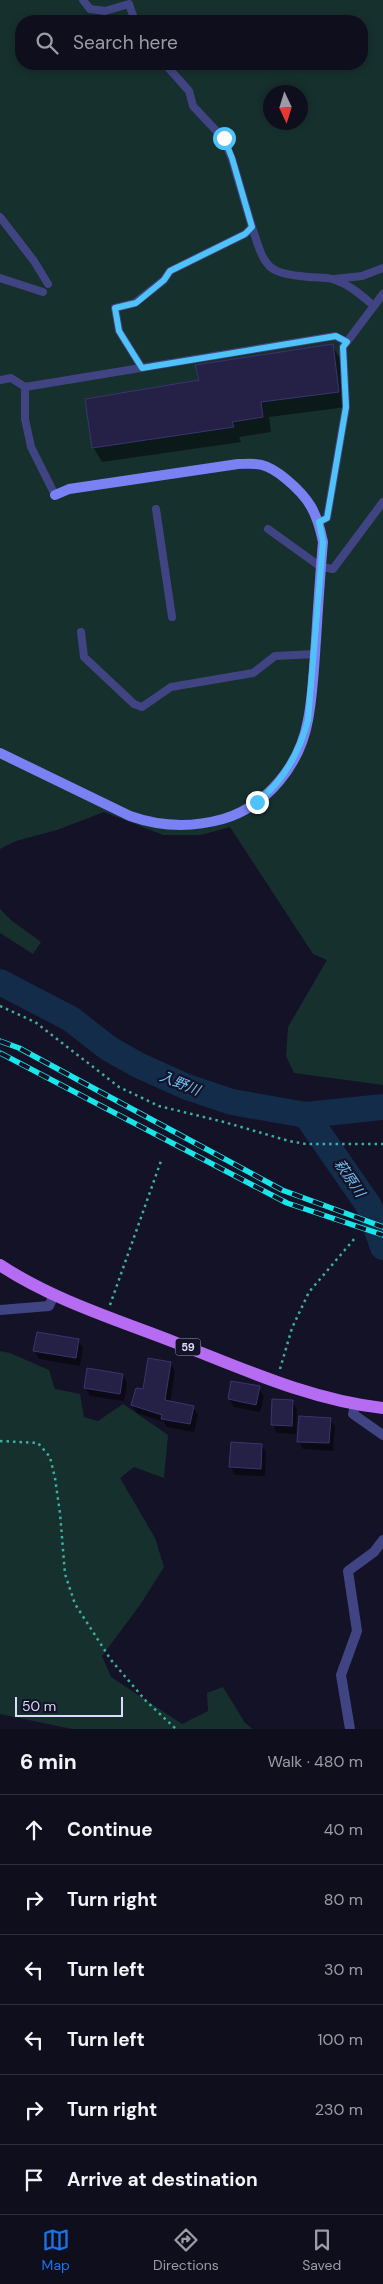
<!DOCTYPE html>
<meta charset="utf-8">
<style>
:root{--surface:#0f0e1d;--page:#1d1c2a;--text:#f1f3f6;--muted:#9b9ca4;--line:#2f2e3b;--accent:#1a73e8}
body{margin:0;font-family:"DM Sans","Noto Sans JP",sans-serif;background:var(--page);color:var(--text)}
.compass{position:absolute;left:263px;top:85px;width:45px;height:45px;border-radius:50%;background:var(--surface);box-shadow:0 2px 8px #0003;rotate:176deg}
.scale{position:absolute;left:15px;bottom:12px;width:108px;box-sizing:border-box;padding-left:5px;border:2px solid #dcdbfc;border-top:0;font-size:14px;line-height:18px;white-space:nowrap;color:#dcdbfc;-webkit-text-stroke:4px #141227;paint-order:stroke}
.stop{position:absolute;width:15px;height:15px;margin:-11px;border:4px solid #4fc3f7;border-radius:50%;background:#fff}
.stop.end{background:#4fc3f7;border-color:#fff;box-shadow:0 1px 5px #0008}
.list{margin:0;padding:0;list-style:none}
h2{display:flex;justify-content:space-between;align-items:center;height:65px;margin:0;padding:0 20px;font-size:21px}
h2 small{font-size:16px;font-weight:400;color:var(--muted)}
.list li{display:grid;grid-template-columns:32px 1fr auto;gap:15px;align-items:center;box-sizing:border-box;height:70px;padding:0 20px;border-top:1px solid var(--line)}
.list b{display:block;font-size:19px;white-space:nowrap}
.list em{font-size:16px;font-style:normal;color:var(--muted)}
.icon{flex:none;width:28px;height:28px;fill:none;stroke:currentColor;stroke-width:2;stroke-linecap:round;stroke-linejoin:round}
.map{position:relative;flex:none;width:383px;height:1729px;overflow:hidden}
.search{position:absolute;background:var(--surface);box-shadow:0 2px 8px #0003;left:15px;right:15px;top:15px;height:55px;display:flex;align-items:center;gap:12px;box-sizing:border-box;padding:0 18px;border-radius:20px;color:var(--muted);font-size:19px}
.sheet{height:485px;background:var(--surface)}
nav{display:flex;justify-content:space-around;align-items:center;box-sizing:border-box;height:70px;border-top:1px solid var(--line);background:var(--surface);font-size:14px;color:var(--muted)}
nav a{display:grid;justify-items:center;gap:2px}
nav .on{color:var(--accent)}
.map>svg:first-child{display:block}
</style>
<div class="map">
<svg width="383" height="1729" viewBox="0 0 383 1729">
<rect width="100%" height="100%" fill="#141227"/>
<g fill="#16302d" fill-rule="evenodd">
<path d="M0,0h383v1085l-89,-12 -8,-17 2,-29 39,-67 -14,-6 -83,-127 -29,8h-38l-59,-23 -47,18 -41,11 -16,8zM21,21h341v43h-341zM270,92h30v30h-30z"/>
<path d="M0,909l12,12 29,21 -8,12 -33,-21z"/>
<path d="M0,1351l10,2 39,17 6,19 25,5 4,23 14,4 25,-17 45,31 -4,43 -30,-11 -14,11 35,60 9,29 -24,38 -38,51 9,21 71,47 26,-13 -1,-18 16,-6 22,36 8,6h-181l-72,-15z"/>
</g>
<g fill="#0007">
<path d="M332,345l9,15 5,47 -77,10 2,15 -32,5 2,5 -139,20 -9,-15 108,-66z"/>
<path d="M78,1340l5,8 -3,18 -41,-7 -4,-8z"/>
<path d="M171,1363l4,9 -5,31 23,4 5,8 -4,17 -27,-5 -3,-5 -27,-9 -5,-8z"/>
<path d="M123,1375l4,8 -3,18 -34,-5 -5,-9z"/>
<path d="M259,1388l5,8 -4,16 -26,-5 -5,-8z"/>
<path d="M273,1400l19,1 5,8 -1,25 -19,-1 -4,-8z"/>
<path d="M330,1419l5,8 -2,24 -30,-2 -4,-8z"/>
<path d="M262,1445l4,8 -1,23 -30,-1 -4,-8z"/>
</g>
<g fill="none" stroke-linecap="round" stroke-linejoin="round">
<g stroke="#132c4a" stroke-width="26">
<path d="M0,982l71,37 37,29 30,17 49,22 45,15 74,13 77,-8"/>
<path d="M306,1115l63,91 14,41"/>
</g>
</g>
<g fill="#252046" stroke="#3b3470">
<path d="M333,344l6,48 -78,10 2,15 -31,5 2,5 -142,21 -7,-49 114,-19 -4,-15z"/>
<path d="M37,1332l42,7 -3,19 -43,-7z"/>
<path d="M148,1358l23,4 -6,38 29,6 -4,18 -29,-5 1,-4 -31,-10 5,-17 7,1z"/>
<path d="M87,1368l36,6 -3,20 -36,-6z"/>
<path d="M231,1381l29,5 -4,19 -28,-6z"/>
<path d="M272,1399l21,1 -1,26 -21,-1z"/>
<path d="M299,1416l32,2 -2,25 -32,-1z"/>
<path d="M231,1442l31,2 -1,25 -32,-2z"/>
</g>
<g fill="none" stroke-linecap="round" stroke-linejoin="round">
<g stroke="#3bb0a0" stroke-width="2.5" stroke-dasharray="2.5 4" stroke-linecap="butt">
<path d="M0,1006l35,16 84,65 40,19 65,16 65,19 17,3h77"/>
<path d="M110,1305l51,-144"/>
<path d="M280,1369l12,-41 17,-36 46,-54"/>
<path d="M0,1441l38,2 12,14 5,21 5,35 5,61 10,30 36,56 35,41 30,28"/>
</g>
<g stroke="#414482" stroke-width="8">
<path d="M83,0l7,9 15,2 24,-7 6,17"/>
<path d="M0,217l34,44 14,23"/>
<path d="M252,227c13,40 13,46 57,50 7,1 16,0 23,2 17,5 29,16 42,27"/>
<path d="M0,278l43,14"/>
<path d="M334,279l28,-3 21,-8"/>
<path d="M142,368l-23,-37 -4,-23 20,-5 29,-23 6,-9 75,-37 7,-7 -20,-68 -9,-21 -30,-32 -4,-15 -24,-27"/>
<path d="M0,380l11,-2 14,9"/>
<path d="M55,495l-24,-48 -6,-28v-32l310,-51 12,6"/>
<path d="M156,509l16,108"/>
<path d="M319,522l8,-4 19,-111 -3,-60 40,-53"/>
<path d="M268,529l53,38 12,2 50,-67"/>
<path d="M81,632l3,25 50,47 8,3 29,-20 82,-14 22,-17 40,-2"/>
</g>
<g stroke="#414482" stroke-width="10">
<path d="M0,1310l49,-4 5,-11"/>
<path d="M355,1405l-2,9 30,21"/>
<path d="M350,1729l-9,-54 16,-44 -9,-60 26,-19 9,-12"/>
</g>
<path stroke="#7a81f3" stroke-width="10" d="M0,753l130,63c31,11 61,12 93,3 44,-13 77,-54 85,-99 5,-26 6,-53 8,-80 2,-32 4,-65 7,-98 -6,-30 -14,-44 -37,-63 -6,-5 -16,-12 -24,-14 -7,-2 -16,-1 -24,-1l-169,25 -14,6"/>
<path stroke="#b66cf2" stroke-width="12" d="M0,1265c53,35 115,54 174,77 67,26 136,58 209,66"/>
<defs>
<g id="rail">
<path d="M0,1041l19,7 263,142 101,37"/>
<path d="M0,1053l287,150 96,32"/>
</g>
</defs>
<use href="#rail" stroke="#18e6eb" stroke-width="5.5"/>
<use href="#rail" stroke="#141227" stroke-width="4" stroke-dasharray="11" stroke-linecap="butt"/>
</g>
<g fill="none" stroke-linecap="round" stroke-linejoin="round">
<path stroke="#4fc3f7" stroke-width="6" d="M224,138l8,20 20,69 -7,7 -75,37 -6,9 -28,23 -21,5 4,23 23,37 194,-32 11,6 -4,5 3,60 -19,111 -8,4 4,20 -15,178c-9,33 -24,61 -51,82"/>
</g>
<g text-anchor="middle" stroke-width="4.5" stroke-linejoin="round" paint-order="stroke">
<rect fill="#141227" stroke="#a09fbc" stroke-width="1" x="175.5" y="1338.5" width="25" height="17" rx="4"/>
<g font-size="11" font-weight="bold" fill="#dcdbfc">
<text x="188" y="1351">59</text>
</g>
<g font-size="14" font-style="italic" fill="#72c1f3" stroke="#141227">
<text transform="translate(180 1083) rotate(22)" y="5">入野川</text>
<text transform="translate(350 1178) rotate(56)" y="5">萩原川</text>
</g>
</g>
</svg>
<svg class="compass" viewBox="-18 -18 36 36"><path d="M0-13l5 13h-10z" fill="#e53935"/><path d="M0 13l5-13h-10z" fill="#9b9ca4"/></svg>
<div class="scale">50 m</div>
<div class="stop" style="left:224px;top:138px"></div>
<div class="stop end" style="left:257px;top:802px"></div>
<div class="search"><svg class="icon" aria-label="search" viewBox="0 0 24 24"><circle cx="10" cy="10" r="6"/><path d="M15 15l6 6"/></svg>Search here</div>
</div>
<section class="sheet">
<h2>6 min<small>Walk · 480 m</small></h2>
<ul class="list">
<li><svg class="icon" aria-label="ahead" viewBox="0 0 24 24"><path d="M12 20V5M6 11l6-6 6 6"/></svg><div><b>Continue</b></div><em>40 m</em></li>
<li><svg class="icon" aria-label="right" viewBox="0 0 24 24"><path d="M7 20v-9h11M14 6l5 5-5 5"/></svg><div><b>Turn right</b></div><em>80 m</em></li>
<li><svg class="icon" aria-label="left" viewBox="0 0 24 24"><path d="M17 20v-9H6M10 6l-5 5 5 5"/></svg><div><b>Turn left</b></div><em>30 m</em></li>
<li><svg class="icon" aria-label="left" viewBox="0 0 24 24"><path d="M17 20v-9H6M10 6l-5 5 5 5"/></svg><div><b>Turn left</b></div><em>100 m</em></li>
<li><svg class="icon" aria-label="right" viewBox="0 0 24 24"><path d="M7 20v-9h11M14 6l5 5-5 5"/></svg><div><b>Turn right</b></div><em>230 m</em></li>
<li><svg class="icon" aria-label="arrive" viewBox="0 0 24 24"><path d="M6 21V4h12l-3 4 3 4H6"/></svg><div><b>Arrive at destination</b></div></li>
</ul>
</section>
<nav>
<a class="on"><svg class="icon" aria-label="map" viewBox="0 0 24 24"><path d="M3 6l6-2 6 2 6-2v14l-6 2-6-2-6 2zM9 4v14M15 6v14"/></svg>Map</a>
<a><svg class="icon" aria-label="directions" viewBox="0 0 24 24"><path d="M12 3l9 9-9 9-9-9zM9 14v-3h6M13 9l2 2-2 2"/></svg>Directions</a>
<a><svg class="icon" aria-label="saved" viewBox="0 0 24 24"><path d="M7 4h10v16l-5-4-5 4z"/></svg>Saved</a>
</nav>
